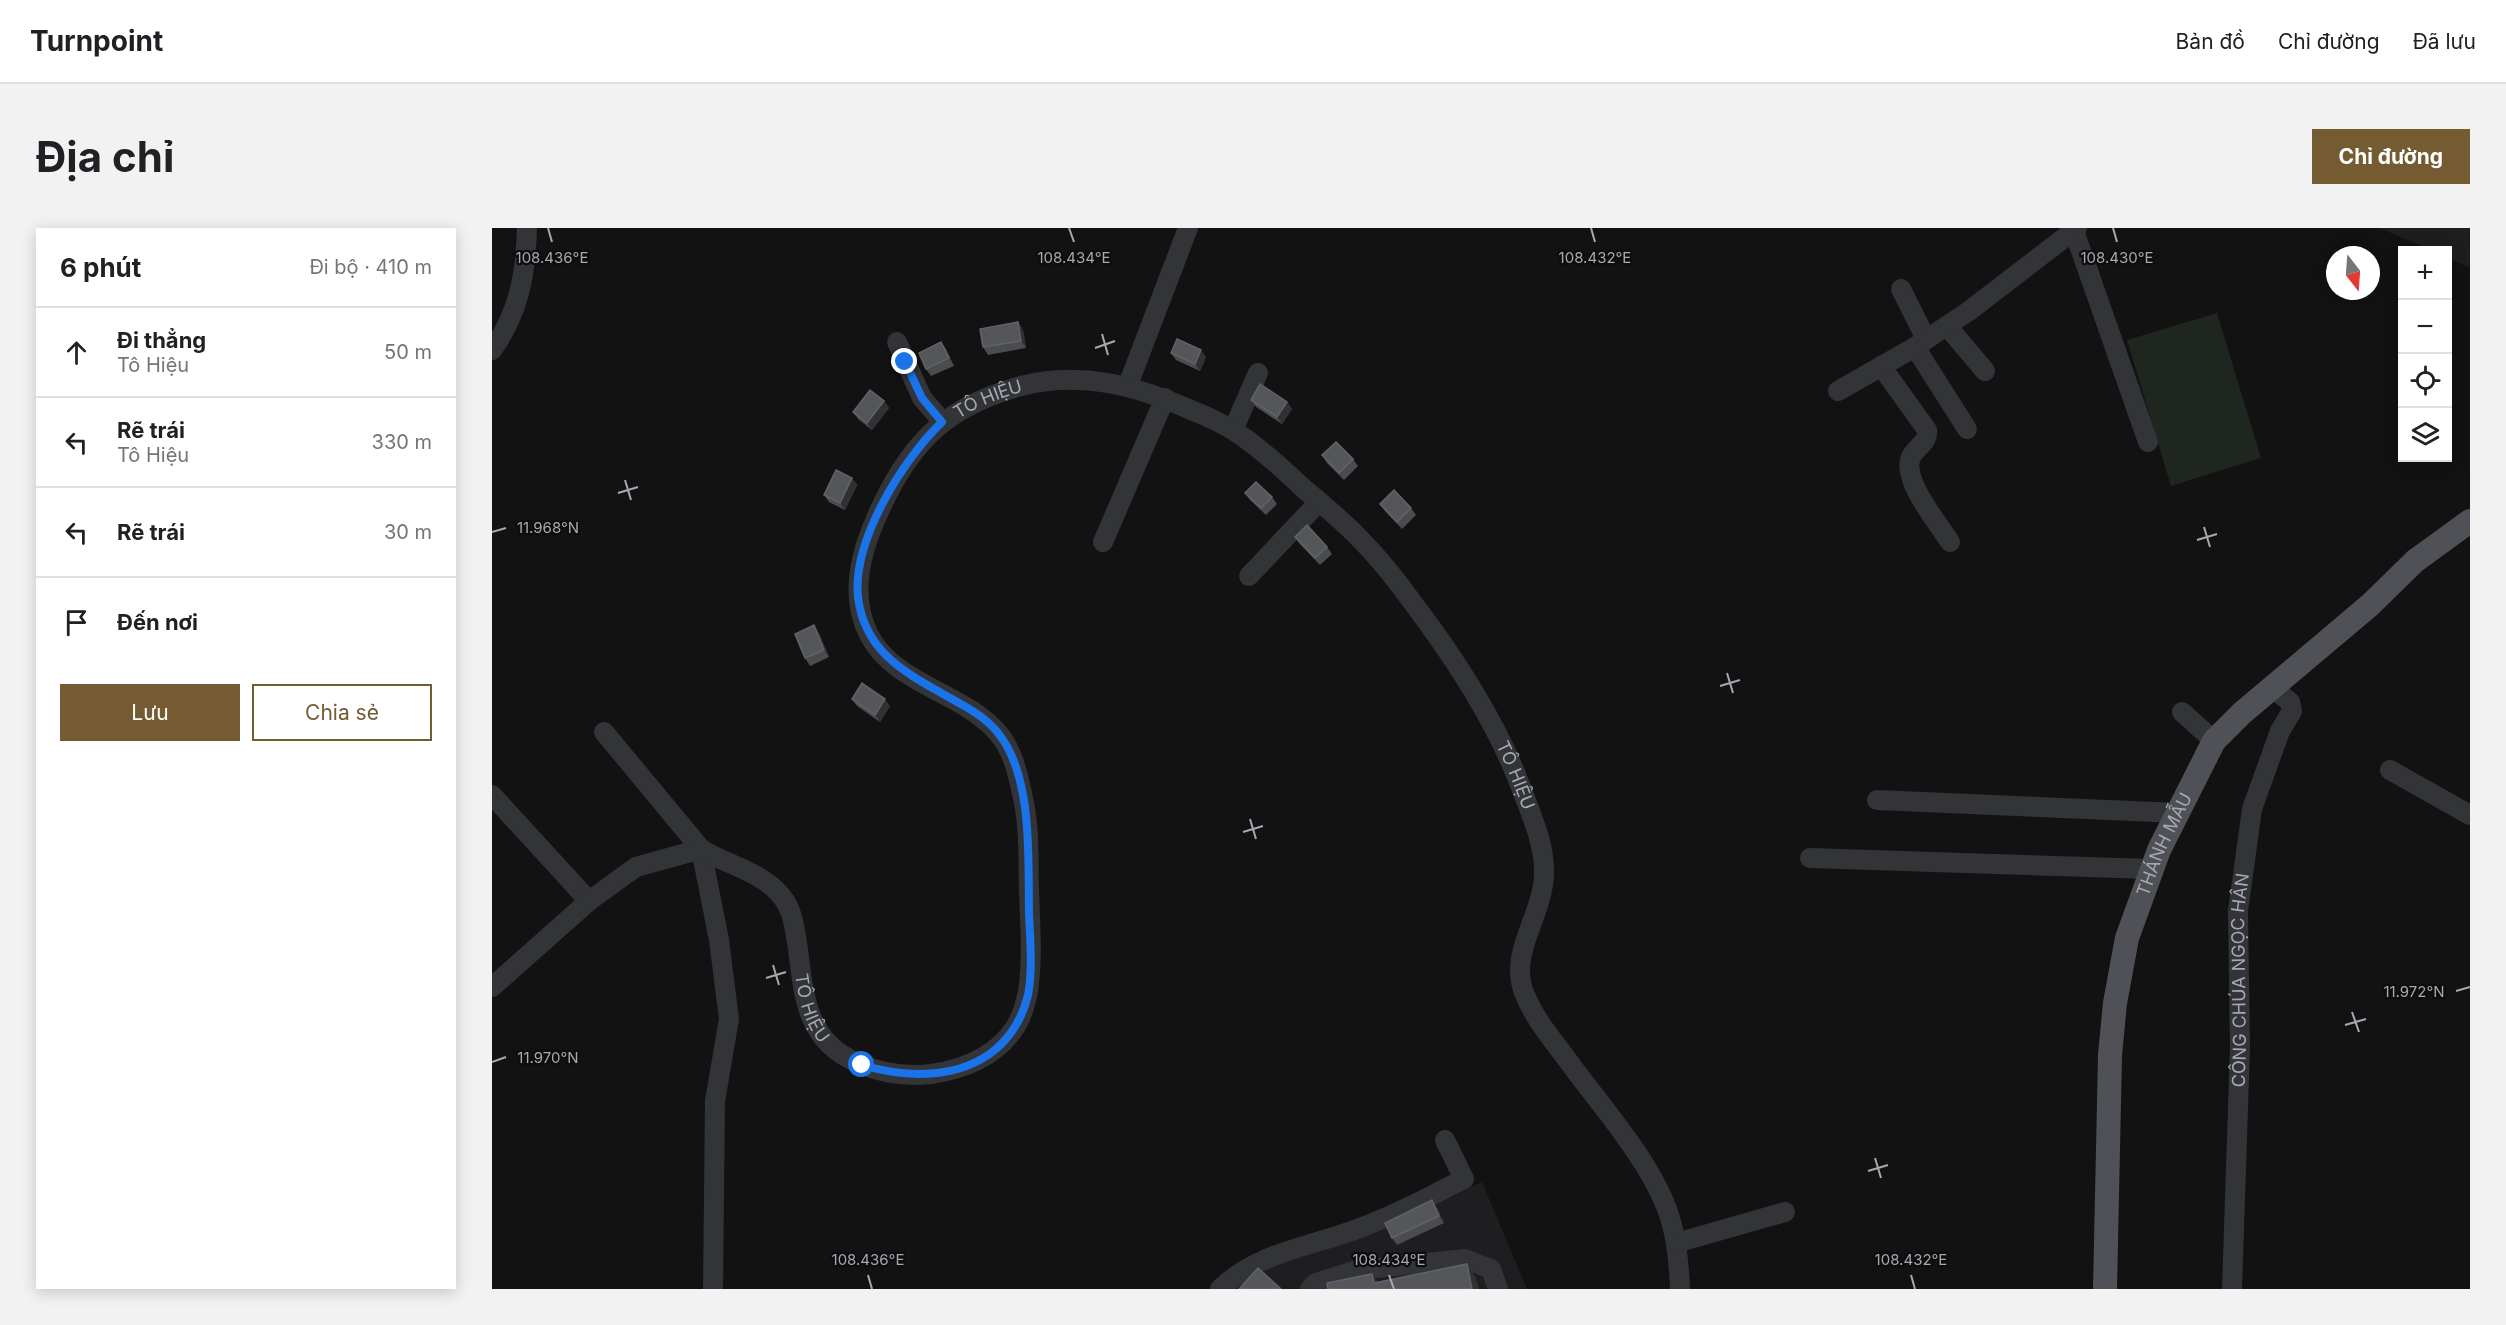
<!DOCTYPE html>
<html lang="vi">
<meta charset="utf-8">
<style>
:root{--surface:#fff;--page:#f2f2f2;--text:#202124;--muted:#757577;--line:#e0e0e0;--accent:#755b31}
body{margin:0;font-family:Inter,sans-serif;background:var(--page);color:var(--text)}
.controls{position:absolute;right:18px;top:18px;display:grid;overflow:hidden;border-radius:0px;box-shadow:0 3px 15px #0003}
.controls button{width:54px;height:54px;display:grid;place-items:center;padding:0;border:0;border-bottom:2px solid var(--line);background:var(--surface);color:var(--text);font:30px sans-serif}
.compass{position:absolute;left:1834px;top:18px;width:54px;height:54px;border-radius:50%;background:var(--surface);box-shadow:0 3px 15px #0003;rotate:163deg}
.stop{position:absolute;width:18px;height:18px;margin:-14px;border:4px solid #1a73e8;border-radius:50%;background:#fff}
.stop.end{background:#1a73e8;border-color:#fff;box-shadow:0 2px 6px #0008}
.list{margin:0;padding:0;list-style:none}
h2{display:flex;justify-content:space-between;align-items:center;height:78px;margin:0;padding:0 24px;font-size:26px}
h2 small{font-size:20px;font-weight:400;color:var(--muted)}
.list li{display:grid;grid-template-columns:39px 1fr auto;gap:18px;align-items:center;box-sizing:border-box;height:90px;padding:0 24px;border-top:2px solid var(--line)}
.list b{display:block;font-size:22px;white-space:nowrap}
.list p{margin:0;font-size:20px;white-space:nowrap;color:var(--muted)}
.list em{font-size:20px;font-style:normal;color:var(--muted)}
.actions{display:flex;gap:12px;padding:18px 24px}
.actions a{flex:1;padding:14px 0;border:2px solid var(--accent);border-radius:0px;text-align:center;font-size:21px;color:var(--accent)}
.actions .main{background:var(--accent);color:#fff}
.icon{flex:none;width:33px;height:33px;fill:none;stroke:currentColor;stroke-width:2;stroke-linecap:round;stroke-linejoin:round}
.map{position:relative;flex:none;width:1978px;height:1061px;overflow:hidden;border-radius:0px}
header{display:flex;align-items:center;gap:36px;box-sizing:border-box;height:84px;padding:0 30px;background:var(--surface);border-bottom:2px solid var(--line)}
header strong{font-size:28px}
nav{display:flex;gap:33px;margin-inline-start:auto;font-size:21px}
.intro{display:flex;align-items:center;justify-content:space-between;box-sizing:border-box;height:144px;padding:0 36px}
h1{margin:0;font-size:42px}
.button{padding:15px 27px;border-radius:0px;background:var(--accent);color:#fff;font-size:21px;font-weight:700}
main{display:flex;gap:36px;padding:0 36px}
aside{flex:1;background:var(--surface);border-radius:0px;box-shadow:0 3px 15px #0003}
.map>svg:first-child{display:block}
</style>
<header>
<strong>Turnpoint</strong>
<nav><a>Bản đồ</a><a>Chỉ đường</a><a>Đã lưu</a></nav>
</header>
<div class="intro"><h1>Địa chỉ</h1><a class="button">Chỉ đường</a></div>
<main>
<aside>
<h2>6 phút<small>Đi bộ · 410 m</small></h2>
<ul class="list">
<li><svg class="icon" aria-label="ahead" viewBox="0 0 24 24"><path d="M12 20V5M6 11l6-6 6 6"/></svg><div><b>Đi thẳng</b><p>Tô Hiệu</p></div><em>50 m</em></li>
<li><svg class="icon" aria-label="left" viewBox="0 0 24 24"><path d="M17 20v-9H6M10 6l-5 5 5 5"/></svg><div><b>Rẽ trái</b><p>Tô Hiệu</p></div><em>330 m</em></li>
<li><svg class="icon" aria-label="left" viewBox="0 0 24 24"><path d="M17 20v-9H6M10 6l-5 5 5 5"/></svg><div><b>Rẽ trái</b></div><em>30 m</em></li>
<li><svg class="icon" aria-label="arrive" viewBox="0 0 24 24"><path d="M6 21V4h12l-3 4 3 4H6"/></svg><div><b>Đến nơi</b></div></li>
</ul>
<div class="actions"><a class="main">Lưu</a><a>Chia sẻ</a></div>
</aside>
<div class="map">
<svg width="1978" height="1061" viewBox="0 0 1978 1061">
<rect width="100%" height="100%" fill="#121213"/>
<g fill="#1e1e20">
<path d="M1887,0h91v40l-22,-10v-8h-17z"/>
<path d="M990,954l45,107h-294l24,-18 122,-40z"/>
</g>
<path fill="#1f251f" d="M1725,85l44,145 -90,28 -44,-146z"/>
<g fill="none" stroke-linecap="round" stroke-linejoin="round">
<g stroke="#333438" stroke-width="20">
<path d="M1581,0l75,214"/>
<path d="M1409,61l25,50"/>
<path d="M1455,98l38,45"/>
<path d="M405,114l25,56 20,23"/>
<path d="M1423,119l52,82"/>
<path d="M0,122c27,-37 34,-77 35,-122"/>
<path d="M1389,138l46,64c2,12 -11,17 -16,27 -10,22 27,66 39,85"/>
<path d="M636,157l60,-157"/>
<path d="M1346,163l77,-44 54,-36 108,-83"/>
<path d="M741,202l25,-57"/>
<path d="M611,314l62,-144"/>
<path d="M757,348l70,-74"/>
<path d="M1690,484l32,29"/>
<path d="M112,504l97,117 18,91 10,79 -14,82 -2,188"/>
<path d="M1898,542l80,45"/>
<path d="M0,567l97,106"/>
<path d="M1385,572l302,13"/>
<path d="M1318,630l340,11"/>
<path id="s1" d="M0,759l97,-86 47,-34 65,-18c27,17 65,23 84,52 9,14 10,31 13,48 6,49 9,93 60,114 23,10 48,14 73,11 34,-5 66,-18 85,-48 6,-10 10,-24 12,-35 5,-33 2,-68 1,-101 -1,-29 1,-59 -5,-87 -5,-24 -10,-52 -26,-70 -35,-41 -103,-48 -129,-98 -22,-43 -6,-91 14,-132 31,-65 68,-98 138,-117 60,-15 114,-1 170,24 15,6 31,13 45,22 24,16 46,36 67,56 19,16 39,32 56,50 27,27 49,58 71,88 37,51 70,105 92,164 10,27 23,55 22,84 -1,43 -37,79 -19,121 10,24 26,43 41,63 33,46 86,104 103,157 8,23 10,49 11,74"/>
<path d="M1184,1015l109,-31"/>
<path d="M728,1061c36,-35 86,-42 132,-58 39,-14 75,-33 112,-52l-19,-39"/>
<path d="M818,1061l6,-6 41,-13 108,-11 26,10 7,20"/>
<path id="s2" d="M1740,1061l8,-242 -2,-136 14,-102 28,-78 12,-20 -2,-9 -17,-14"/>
</g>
<path stroke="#505156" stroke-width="24" id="s3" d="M1613,1061l5,-234 5,-52 12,-65 32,-88 55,-109 28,-28 128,-108 45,-44 55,-40"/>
</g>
<g fill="#4b4c4f">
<path d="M526,94l5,8 3,18 -38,7 -5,-8z"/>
<path d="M449,114l5,7 8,17 -23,10 -5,-7z"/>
<path d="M679,125l35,4 -6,14 -24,-11z"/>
<path d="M759,172l36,2 5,7 -10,15 -26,-17z"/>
<path d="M392,173l5,7 -17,22 -14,-11 -5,-7z"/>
<path d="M830,227l31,4 5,7 -14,14 -17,-17z"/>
<path d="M360,250l5,7 -12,25 -16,-8 -5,-7z"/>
<path d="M753,265l27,4 5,7 -11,11 -16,-15z"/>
<path d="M888,276l31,4 5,7 -14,14 -17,-18z"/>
<path d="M803,309l32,10 5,7 -12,11 -20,-21z"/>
<path d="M327,405l10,24 -19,9 -5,-8z"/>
<path d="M360,471l38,7 -10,16 -23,-16z"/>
<path d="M945,980l7,15 -47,22 -5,-7z"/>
</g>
<g fill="#303133">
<path d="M526,94l5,8 3,18 -5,-7z"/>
<path d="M449,114l5,7 8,17 -5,-8z"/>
<path d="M709,122l5,7 -6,14 -5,-7z"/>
<path d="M392,173l5,7 -17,22 -5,-7z"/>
<path d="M795,174l5,7 -10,15 -5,-7z"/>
<path d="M360,250l5,7 -12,25 -5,-7z"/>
<path d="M322,397l5,8 10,24 -5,-7z"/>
<path d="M393,471l5,7 -10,16 -5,-7z"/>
<path d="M940,972l5,8 7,15 -5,-7z"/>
<path d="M975,1036l9,14 3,11h-7z"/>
<path d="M880,1046l10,14 -8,-5z"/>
</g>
<g fill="#54565a" stroke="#616368" stroke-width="1.5">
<path d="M526,94l3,19 -38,6 -3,-18z"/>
<path d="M685,111l24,11 -6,14 -24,-11z"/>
<path d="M449,114l8,16 -23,11 -7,-16z"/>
<path d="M768,156l27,18 -10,15 -26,-17z"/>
<path d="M378,162l14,11 -17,22 -14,-11z"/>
<path d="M844,214l17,17 -14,14 -17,-18z"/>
<path d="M344,242l16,8 -12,25 -16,-8z"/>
<path d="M764,254l16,15 -11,11 -16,-15z"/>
<path d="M902,262l17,18 -14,14 -17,-18z"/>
<path d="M815,297l20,22 -12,11 -20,-21z"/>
<path d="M322,397l10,25 -19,8 -10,-24z"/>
<path d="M370,455l23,16 -10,16 -23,-16z"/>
<path d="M940,972l7,16 -47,22 -7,-15z"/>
<path d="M975,1036l5,25h-144l-1,-6 45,-9 2,9z"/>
<path d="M766,1040l23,21h-42z"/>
</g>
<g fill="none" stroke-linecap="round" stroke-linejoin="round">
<path stroke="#1a73e8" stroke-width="8" d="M370,837c44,13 97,15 134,-16 16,-14 27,-33 32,-54 5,-26 2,-55 1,-82 -1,-52 4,-132 -28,-176 -10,-15 -27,-26 -42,-34 -46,-27 -94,-46 -101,-106 -6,-56 45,-138 84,-175l-20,-24 -17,-36"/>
</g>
<path fill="none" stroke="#a5aab2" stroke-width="2" d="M56,0l4,14M577,0l5,14M1099,0l4,14M1621,0l4,14M610,106l6,21M603,120l20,-7M133,252l6,20M126,265l20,-6M1712,299l6,20M0,304l14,-4M1705,312l20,-6M1235,445l6,20M1228,458l20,-6M758,591l6,20M751,604l20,-6M281,737l6,20M274,750l20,-6M1964,763l14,-4M1860,784l7,20M1853,797l21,-6M0,834l14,-5M1383,930l6,20M1376,943l20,-6M376,1047l4,14M897,1047l5,14M1419,1047l4,14"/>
<g text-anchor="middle" stroke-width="4.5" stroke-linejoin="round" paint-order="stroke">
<g font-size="18" fill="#a5aab2" stroke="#0d0d0e">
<text dy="6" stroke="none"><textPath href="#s1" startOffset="1473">TÔ HIỆU</textPath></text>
<text dy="6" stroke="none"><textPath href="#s1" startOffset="2182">TÔ HIỆU</textPath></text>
<text dy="6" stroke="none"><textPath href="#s3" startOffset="453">THÁNH MẪU</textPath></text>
<text dy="6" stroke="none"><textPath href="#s2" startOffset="309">CÔNG CHÚA NGỌC HÂN</textPath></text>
<text dy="6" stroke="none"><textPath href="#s1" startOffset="466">TÔ HIỆU</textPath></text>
</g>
</g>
<g font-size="15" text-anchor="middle" fill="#a5aab2" stroke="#0d0d0e" stroke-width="4.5" stroke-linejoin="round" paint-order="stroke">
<text x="60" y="35">108.436°E</text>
<text x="582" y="35">108.434°E</text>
<text x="1103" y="35">108.432°E</text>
<text x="1625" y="35">108.430°E</text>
<text x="56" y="305">11.968°N</text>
<text x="1922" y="769">11.972°N</text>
<text x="56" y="835">11.970°N</text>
<text x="376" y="1037">108.436°E</text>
<text x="897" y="1037">108.434°E</text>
<text x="1419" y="1037">108.432°E</text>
</g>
</svg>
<div class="controls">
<button>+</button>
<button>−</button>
<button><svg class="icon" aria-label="locate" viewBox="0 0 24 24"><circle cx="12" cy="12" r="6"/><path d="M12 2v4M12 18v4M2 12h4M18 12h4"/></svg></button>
<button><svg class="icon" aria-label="layers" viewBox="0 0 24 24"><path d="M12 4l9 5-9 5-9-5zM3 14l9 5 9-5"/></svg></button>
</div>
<svg class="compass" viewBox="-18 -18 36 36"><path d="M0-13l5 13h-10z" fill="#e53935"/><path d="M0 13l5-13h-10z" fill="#757577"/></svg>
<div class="stop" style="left:370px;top:837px"></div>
<div class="stop end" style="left:413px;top:134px"></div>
</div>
</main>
